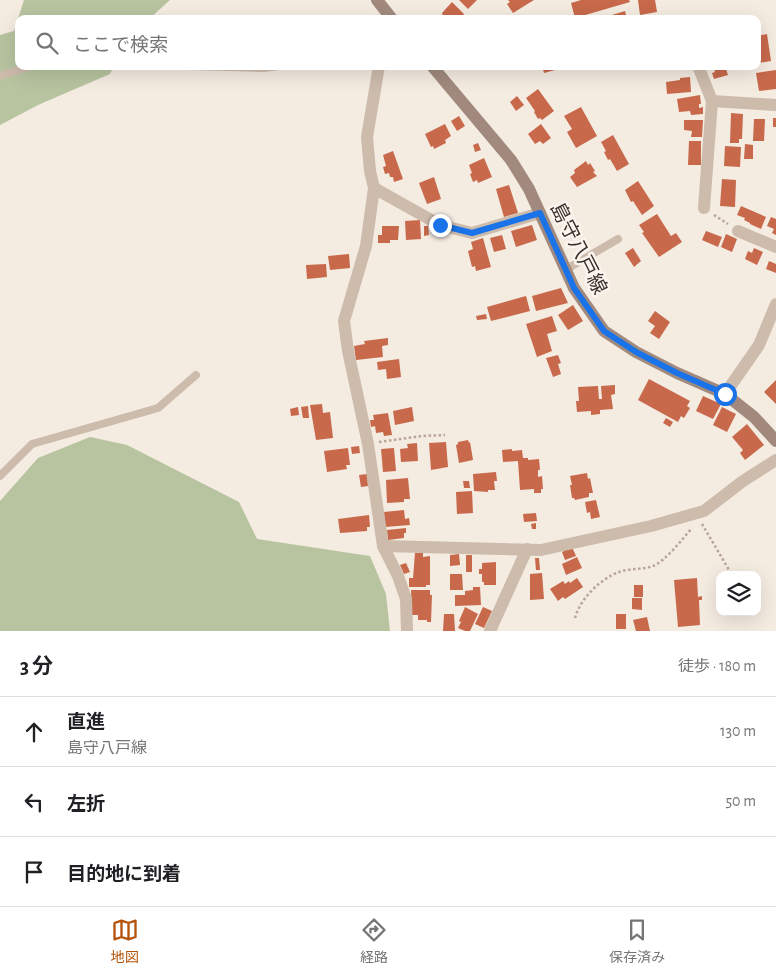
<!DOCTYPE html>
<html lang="ja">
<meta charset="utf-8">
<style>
:root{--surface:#fff;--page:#f6f6f6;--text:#202124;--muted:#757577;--line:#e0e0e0;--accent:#b45309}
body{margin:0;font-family:"Alegreya Sans","Noto Sans JP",sans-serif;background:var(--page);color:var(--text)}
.controls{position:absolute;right:15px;bottom:15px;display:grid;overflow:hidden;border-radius:10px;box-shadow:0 5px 20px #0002}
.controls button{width:45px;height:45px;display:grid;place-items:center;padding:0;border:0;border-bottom:1px solid var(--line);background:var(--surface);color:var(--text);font:25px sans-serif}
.stop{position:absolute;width:15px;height:15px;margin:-11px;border:4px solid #1a73e8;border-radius:50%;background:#fff}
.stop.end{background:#1a73e8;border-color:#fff;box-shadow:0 1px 5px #0008}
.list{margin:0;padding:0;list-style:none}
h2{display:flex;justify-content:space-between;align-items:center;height:65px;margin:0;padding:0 20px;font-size:21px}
h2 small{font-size:16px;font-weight:400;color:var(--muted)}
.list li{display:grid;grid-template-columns:32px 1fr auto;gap:15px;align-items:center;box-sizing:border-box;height:70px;padding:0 20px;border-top:1px solid var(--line)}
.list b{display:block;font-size:19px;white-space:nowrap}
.list p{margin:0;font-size:16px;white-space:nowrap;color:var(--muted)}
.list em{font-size:16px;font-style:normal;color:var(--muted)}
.icon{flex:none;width:28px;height:28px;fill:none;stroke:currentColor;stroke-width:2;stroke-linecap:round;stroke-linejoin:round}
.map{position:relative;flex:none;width:776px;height:631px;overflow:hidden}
.search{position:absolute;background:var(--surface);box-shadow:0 5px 20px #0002;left:15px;right:15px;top:15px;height:55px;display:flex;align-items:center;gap:12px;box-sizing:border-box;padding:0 18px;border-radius:10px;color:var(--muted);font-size:19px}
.sheet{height:275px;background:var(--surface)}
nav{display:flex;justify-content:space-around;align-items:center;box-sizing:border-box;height:70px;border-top:1px solid var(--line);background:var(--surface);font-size:14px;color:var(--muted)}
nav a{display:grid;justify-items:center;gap:2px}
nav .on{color:var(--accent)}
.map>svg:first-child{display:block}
</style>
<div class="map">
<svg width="776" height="631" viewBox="0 0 776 631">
<rect width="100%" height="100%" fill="#f4ebe1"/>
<g fill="#b8c4a0">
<path d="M24,0h146l-21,19h-130v47h95l-4,8 -72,31 -38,20v-90l14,-4z"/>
<path d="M90,437l37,8 112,57 18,37 113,17 16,38 4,37h-390v-130l38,-43z"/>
</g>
<g fill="#c8694b">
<path d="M459,0h18l-9,9z"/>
<path d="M508,0h26l-21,13 -6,-9 3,-2z"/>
<path d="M581,0h48l1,2 -55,16 -4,-15z"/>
<path d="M638,0h17l2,12 -17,3z"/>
<path d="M452,2l12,12 -4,5h-14l-3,-3 -1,-3z"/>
<path d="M625,11l2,8h-25v-1z"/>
<path d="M767,34l4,27 -13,2 -1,-27z"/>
<path d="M542,66h24v1l-22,6z"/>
<path d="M713,66h12l3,9 -14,4 -2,-6 3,-1z"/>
<path d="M776,70v19l-17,2 -3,-18z"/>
<path d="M690,77l1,15 -24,2 -1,-12 14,-2v-2z"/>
<path d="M538,89l16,22 -12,9 -2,-2 -2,1 -4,-7 1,-1 -9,-13z"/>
<path d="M700,95l1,9h-2v4l4,-1v7l-12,1 -1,-4 -11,1 -2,-13z"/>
<path d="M517,96l7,9 -8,6 -6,-9z"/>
<path d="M581,107l16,29 -21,12 -9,-16 5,-3 -8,-13z"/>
<path d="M731,113l12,1 -1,25h-3v4h-9z"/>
<path d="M459,116l6,10 -8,5 -6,-10z"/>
<rect x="773" y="118" width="3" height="9"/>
<path d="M754,119h11l-1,22h-11z"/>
<path d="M684,120h19l-1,17h-11l1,-6 -8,-1z"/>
<path d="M445,124l6,12 -6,4 1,3 -12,6 -1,-3 -2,1 -6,-13z"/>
<path d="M541,124l10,14 -8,6 -3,-3 -5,3 -7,-10z"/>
<path d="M613,135l16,29 -12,7 -7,-12 -2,1 -4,-8 2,-1 -5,-9z"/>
<path d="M689,141h12v24h-13z"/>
<path d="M478,143l3,7 -6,2 -2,-7z"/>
<path d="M745,144l8,1v14h-9z"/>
<path d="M725,146l16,1 -1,20 -16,-1z"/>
<path d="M393,151l10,28 -9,3 -1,-5h-3l-1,-4 -4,1 -2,-7 3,-1 -3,-11z"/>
<path d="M484,158l8,19 -14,6 -1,-3 -4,2 -3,-8 2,-1 -3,-8z"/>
<path d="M586,161l2,4 2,-2 5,8 -2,1 4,4 -20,11 -7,-10 5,-4 -1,-3z"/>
<path d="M434,177l7,22 -14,5 -8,-21z"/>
<path d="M722,179l14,1 -1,27 -15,-1z"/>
<path d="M638,181l16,25 -12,9 -9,-14 -2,1 -6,-12z"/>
<path d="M509,185l9,28 -14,4 -8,-28z"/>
<path d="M741,206l25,11 -5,12 -11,-5v-1l-6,-3 1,-2 -8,-3z"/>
<path d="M657,214l14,22 5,-3 6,9 -23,15 -17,-24 2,-1 -5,-7z"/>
<path d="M771,217l5,2v16l-4,-2 2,-4 -7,-3z"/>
<path d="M420,220l1,19 -15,1 -1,-19z"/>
<path d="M532,225l5,15 -21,7 -5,-16z"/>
<path d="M382,226h17l-1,14h-8v3h-12v-8h4z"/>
<path d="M424,226h4l1,9 -5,1z"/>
<path d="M706,231l16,6 -4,10 -16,-7z"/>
<path d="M726,234l11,5 -5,13 -11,-5z"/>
<path d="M502,235l4,14 -12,3 -4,-14z"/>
<path d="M483,238l8,29 -15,4 -1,-5 -3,1 -4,-16 5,-2 -2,-7z"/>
<path d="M633,248l8,13 -7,6 -9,-14z"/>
<path d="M754,248l9,4 -6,13 -12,-6 3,-8 4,2z"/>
<path d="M349,254l1,14 -20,2 -2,-14z"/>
<path d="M769,261l7,3v9l-10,-4z"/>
<path d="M326,264l1,13 -20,2 -1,-14z"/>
<path d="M561,288l7,15 -32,8 -4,-15z"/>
<path d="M526,296l4,15 -39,10 -4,-14z"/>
<path d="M573,305l10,16 -15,9 -10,-15z"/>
<path d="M655,311l15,11 -11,17 -9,-6 5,-7 -7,-5z"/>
<path d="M486,314l1,5 -10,1 -1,-4z"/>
<path d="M552,316l5,15 -10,3 5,17 -15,6 -11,-33z"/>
<path d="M388,338v7l-6,1 1,11 -27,3 -2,-14 11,-2 -1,-3z"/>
<path d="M558,355l3,8 -3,1 3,10 -8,3 -7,-19z"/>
<path d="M399,359l2,18 -14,2 -1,-10 -8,1 -1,-8z"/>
<path d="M649,379l41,22 -3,5 3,2 -6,10 -3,-2 -3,6 -40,-22z"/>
<path d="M776,380v24l-12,-12z"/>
<path d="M615,385v9l-4,1 2,14 -13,1v4l-9,1v-4l-14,1 -1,-11h3l-1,-14 20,-1 1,13h3l-1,-13z"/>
<path d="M703,396l18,8 -8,15 -17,-8z"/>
<path d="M322,404l1,9 7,-1 3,26 -17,2 -6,-35z"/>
<path d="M308,406l1,12h-6l-2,-11z"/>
<path d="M298,407l1,8 -8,1 -1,-7z"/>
<path d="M412,407l2,14 -19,4 -2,-14z"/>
<path d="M722,407l14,7 -9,18 -14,-7z"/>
<path d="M388,413l4,22 -8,1 -1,-4 -7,1 -1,-7 -4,1 -1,-7h4l-1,-5z"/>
<path d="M666,418l7,4 -3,5 -7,-4z"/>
<path d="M747,424l17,21 -19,15 -5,-7 3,-3 -11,-13z"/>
<path d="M468,440l1,3 1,-1 3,18 -14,3 -3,-18 2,-1v-2z"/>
<path d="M446,442l2,25 -17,3 -2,-27z"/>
<path d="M417,443l1,18 -17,1 -1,-13 8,-1 -1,-4z"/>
<path d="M359,446l1,7 -8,1 -1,-7z"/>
<path d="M348,448l2,17h-4l1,4 -20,3 -3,-21z"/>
<path d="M394,448l2,23 -13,1 -2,-23z"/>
<path d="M512,449v2l10,-1 1,8h5v2l11,-1 1,11h-2v7l4,-1 1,13h-2v4h-7v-4l-14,1 -2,-29 -15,1 -1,-12z"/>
<path d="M496,472l1,9h-3l1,9h-7v2l-14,-1 -1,-17z"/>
<path d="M587,473l1,6 2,-1 3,15h-4v4l-14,3 -1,-2h-2l-2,-13h2l-2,-9z"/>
<path d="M367,474l1,12 -7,1 -2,-12z"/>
<path d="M408,478l2,21h-6v3l-17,1 -1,-23z"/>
<path d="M463,481h6l1,7h-6z"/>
<path d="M472,491l1,22 -16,1 -1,-22z"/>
<path d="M596,500l4,17 -9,2 -1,-7 -3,1 -2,-11z"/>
<path d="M404,510l1,9 4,-1 1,7 -25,2 -1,-15z"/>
<path d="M536,513l1,8 -13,1 -1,-8z"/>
<path d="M369,515l1,12h-3v4l-27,2 -2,-14z"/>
<path d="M536,523v6h-4l-1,-5z"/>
<path d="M406,528v5h-2v5l-16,2 -1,-10z"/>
<path d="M572,547l4,9 -11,4 -3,-8z"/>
<path d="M415,553h8v4l7,-1v29h-4v2h-17v-9h4z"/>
<path d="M459,554l1,11 -10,1v-11z"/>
<rect x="466" y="555" width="6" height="17"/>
<path d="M577,557l5,11 -16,7 -4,-11z"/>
<path d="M535,558h4l1,12h-4z"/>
<path d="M496,562v23h-12v-3h-2v-8h-3v-5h3v-6z"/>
<path d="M406,563l4,9 -6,2 -4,-9z"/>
<path d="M542,573l2,26 -14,1v-26z"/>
<path d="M450,574h12l1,16h-13z"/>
<path d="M577,578l6,9 -18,12 -2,-2 -5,4 -8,-12 13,-8 2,3 4,-3 1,2z"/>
<path d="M697,578l1,19 4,-1v4h-3l1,25 -22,2 -4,-47z"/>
<rect x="634" y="585" width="9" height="12"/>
<path d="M473,587h7l1,18 -26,1v-11h10v-4l8,-1z"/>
<path d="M411,590h19v5h2l-1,27h-4v-2h-9v-5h-6z"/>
<path d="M632,598h10v12l-10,-1z"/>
<path d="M465,607l13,7 -8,17h-5l-7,-3 3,-6 -2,-1z"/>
<path d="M483,607l9,4 -8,17 -9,-4z"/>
<path d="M444,614h10l1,17h-12z"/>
<rect x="616" y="614" width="10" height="15"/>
<path d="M647,617l3,14h-14l-3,-11z"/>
</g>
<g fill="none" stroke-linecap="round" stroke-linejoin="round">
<g stroke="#b9a596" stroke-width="2.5" stroke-dasharray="2.5 2.5" stroke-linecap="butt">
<path d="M714,215l14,9"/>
<path d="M379,442l43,-6 23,-1"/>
<path d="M702,524l30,51"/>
<path d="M575,618c5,-19 25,-39 44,-46 11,-4 24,-2 34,-6 13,-5 30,-28 39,-38"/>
</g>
<g stroke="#cdbbac" stroke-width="8">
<path d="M190,66l74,2 15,-2"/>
<path d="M0,76l31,-10"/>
<path d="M565,270l53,-31"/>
<path d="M0,476l32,-32 126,-36 38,-33"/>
</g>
<g stroke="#cdbbac" stroke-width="12">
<path d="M379,66l-12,71 3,34 4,17 -8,58 -22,75 4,30 20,93 15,102 15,30 8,23 1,32"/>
<path d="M698,66l14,35 64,4"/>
<path d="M374,188l66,37 32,8 68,-20"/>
<path d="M704,208l8,-107"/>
<path d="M738,231l38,16"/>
<path d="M725,394l34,-49 17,-41"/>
<path d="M383,546l158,4 110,-24 53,-15 39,-30 33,-21"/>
<path d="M490,631l37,-82"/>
</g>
<g stroke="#a18a7d" stroke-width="12">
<path d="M377,0l15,19"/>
<path d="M432,66l79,94 18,29 45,99 30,43 32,21 41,21 48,21 29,23 22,24"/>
</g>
</g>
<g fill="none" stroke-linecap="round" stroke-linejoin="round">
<path stroke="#1a73e8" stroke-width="6" d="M440,225l32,8 68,-20 34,75 30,43 32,21 41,21 48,21"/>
</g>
<g text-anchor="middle" stroke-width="5" stroke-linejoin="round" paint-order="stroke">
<g font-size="20" fill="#3b302b" stroke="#fbf5ee">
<text transform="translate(579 248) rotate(63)" y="7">島守八戸線</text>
</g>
</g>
</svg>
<div class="controls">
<button><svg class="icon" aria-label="layers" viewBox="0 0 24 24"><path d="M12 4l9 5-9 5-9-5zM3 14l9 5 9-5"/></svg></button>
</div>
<div class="stop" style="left:725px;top:394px"></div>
<div class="stop end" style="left:440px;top:225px"></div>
<div class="search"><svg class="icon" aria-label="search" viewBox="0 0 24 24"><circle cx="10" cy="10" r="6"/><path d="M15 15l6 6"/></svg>ここで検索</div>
</div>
<section class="sheet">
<h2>3 分<small>徒歩 · 180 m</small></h2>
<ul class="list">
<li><svg class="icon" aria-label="ahead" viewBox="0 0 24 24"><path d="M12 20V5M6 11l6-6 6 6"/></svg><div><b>直進</b><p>島守八戸線</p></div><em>130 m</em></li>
<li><svg class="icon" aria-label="left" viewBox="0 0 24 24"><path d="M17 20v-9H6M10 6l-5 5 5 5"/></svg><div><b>左折</b></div><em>50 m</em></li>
<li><svg class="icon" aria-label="arrive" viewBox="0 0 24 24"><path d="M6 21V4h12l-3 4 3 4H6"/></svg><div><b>目的地に到着</b></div></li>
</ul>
</section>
<nav>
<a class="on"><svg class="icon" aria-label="map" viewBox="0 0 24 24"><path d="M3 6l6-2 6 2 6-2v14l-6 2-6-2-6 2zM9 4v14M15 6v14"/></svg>地図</a>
<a><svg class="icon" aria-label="directions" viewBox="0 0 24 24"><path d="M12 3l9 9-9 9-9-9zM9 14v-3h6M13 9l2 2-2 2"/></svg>経路</a>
<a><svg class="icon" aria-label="saved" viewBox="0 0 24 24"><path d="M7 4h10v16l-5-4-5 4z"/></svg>保存済み</a>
</nav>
